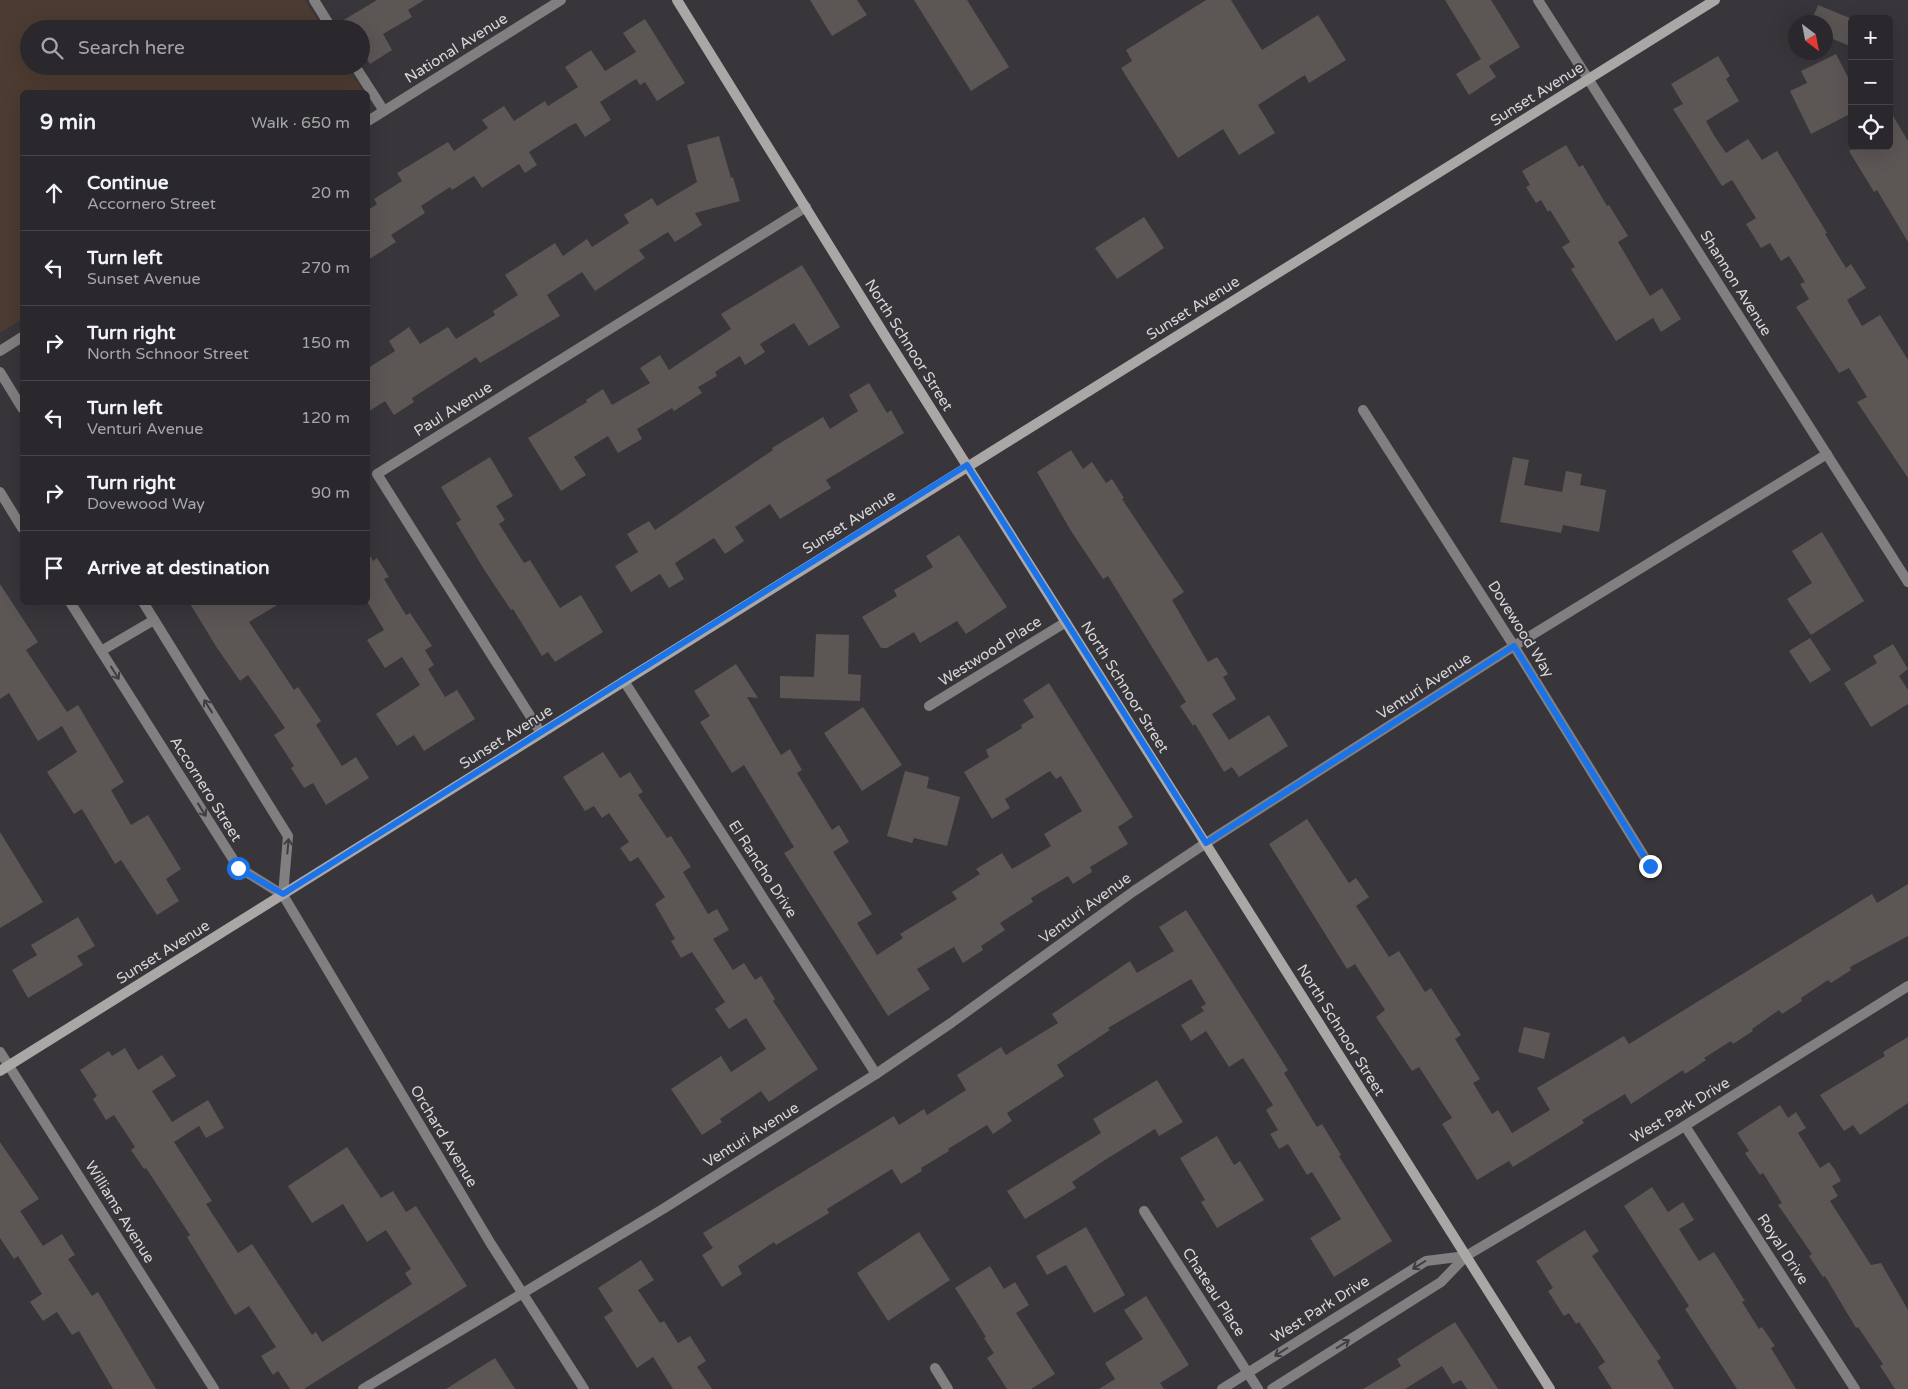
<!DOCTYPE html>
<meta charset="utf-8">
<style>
:root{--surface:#2a282c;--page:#323034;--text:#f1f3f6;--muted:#a5a6a9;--line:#464448}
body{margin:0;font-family:"Varela Round",sans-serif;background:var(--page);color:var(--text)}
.controls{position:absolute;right:15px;top:15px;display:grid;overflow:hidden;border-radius:8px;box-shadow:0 5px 20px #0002}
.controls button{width:45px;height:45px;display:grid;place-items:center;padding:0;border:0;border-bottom:1px solid var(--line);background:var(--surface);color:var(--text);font:25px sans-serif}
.compass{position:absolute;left:1788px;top:15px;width:45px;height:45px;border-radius:50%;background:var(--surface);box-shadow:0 5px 20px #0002;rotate:148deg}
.stop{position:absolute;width:15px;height:15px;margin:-11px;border:4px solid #1a73e8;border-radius:50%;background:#fff}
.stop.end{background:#1a73e8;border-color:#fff;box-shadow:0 1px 5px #0008}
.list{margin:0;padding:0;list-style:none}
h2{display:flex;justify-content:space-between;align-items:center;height:65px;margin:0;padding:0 20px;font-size:21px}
h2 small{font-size:16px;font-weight:400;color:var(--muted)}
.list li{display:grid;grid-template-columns:32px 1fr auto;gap:15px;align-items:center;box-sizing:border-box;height:75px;padding:0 20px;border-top:1px solid var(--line)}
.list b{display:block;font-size:19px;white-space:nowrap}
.list p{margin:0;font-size:16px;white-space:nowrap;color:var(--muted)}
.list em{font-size:16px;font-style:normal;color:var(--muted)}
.icon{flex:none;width:28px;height:28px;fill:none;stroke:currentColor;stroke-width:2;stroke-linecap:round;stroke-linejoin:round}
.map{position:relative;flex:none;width:1908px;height:1389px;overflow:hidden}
.search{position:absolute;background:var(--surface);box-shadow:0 5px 20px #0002;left:20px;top:20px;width:350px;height:55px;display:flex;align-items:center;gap:12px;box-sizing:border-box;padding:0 18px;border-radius:28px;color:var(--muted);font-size:19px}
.panel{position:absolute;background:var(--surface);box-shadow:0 5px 20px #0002;left:20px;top:90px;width:350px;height:515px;border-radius:8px}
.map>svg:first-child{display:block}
</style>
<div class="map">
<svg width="1908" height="1389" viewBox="0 0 1908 1389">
<rect width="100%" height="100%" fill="#38363a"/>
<path fill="#4c3b30" d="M0,0h305l19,29h-295v37h318l17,26h-342v227l-22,14z"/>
<g fill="#5c5655">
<path d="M377,0h47l-16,10 4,7 -29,17 9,16 -22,14 -9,-15v-20h-22l-2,-5z"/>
<path d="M810,0h47l10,15 -35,21z"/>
<path d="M914,0h53l42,67 -38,24z"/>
<path d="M1206,0h25l31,50 56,-35 28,45 -37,23 -4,-8 -47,30 17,28 -36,22 -16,-26 -45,29 -57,-90 11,-7 -6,-11z"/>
<path d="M1445,0h46l29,47 -31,19 7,11 -27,18 -13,-21 25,-15z"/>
<path d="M1818,5l34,14v28l-26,-11v-14h-15z"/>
<path d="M645,19l40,64 -28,18 -12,-19 -5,3 -4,-6 -36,23 11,18 -26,17 -9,-14 -8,4 -39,25 8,13 -12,8 -6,-9 -37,24 -8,-12 -22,14 -2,-3 -29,19 4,7 -34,22 5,7 -28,18v-50l9,-6 -3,-5 28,-18 -5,-8 51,-31 6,9 34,-23 -6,-8 22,-14 10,15 31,-20 3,5 30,-19 -13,-20 26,-17 14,21 31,-19 -13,-19z"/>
<path d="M1836,54l16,31v28l-41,21 -21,-43 17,-8 -6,-12z"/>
<path d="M1718,56l12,20 -4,3 13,22 -33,20 9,16 11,16 22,-14 14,21 15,-9 50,82 -2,1 21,34 5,-4 15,24 -19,12 15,26 18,-11 28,45v118l-51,-76 10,-5 -18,-29 -10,5 -43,-66 13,-8 -9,-15 5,-2 -16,-26 -8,5 -11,-18 -9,5 -15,-24 10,-6 -24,-38 -10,6 -49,-77 10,-5 -12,-20z"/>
<path d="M1889,109l19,32v101l-31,-52 -3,2 -25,-41 9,-5h31z"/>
<path d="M719,136l12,42 2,-1 7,24 -45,12 7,12 -27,17 -7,-10 -29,18 6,8 -50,33 -13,-19 -35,23 13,21 -80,47 -4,-6 -64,41 2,4 -20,13 -9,-14 -17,11v-44l27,-17 -6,-10 20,-14 11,17 28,-17 8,12 39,-24 -2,-4 25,-16 -13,-20 50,-32 8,13 24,-17 5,8 37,-24 -5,-8 28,-17 5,8 40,-24 -10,-37z"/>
<path d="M1566,145l13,22 4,-2 24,41 2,-1 19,31 -10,6 32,54 12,-8 19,31 -20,13 -8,-14 -37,23 -45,-72 4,-2 -13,-20 8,-5 -20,-32 -2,2 -7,-12 -5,3 -10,-16 4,-2 -8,-14z"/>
<path d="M1144,217l20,31 -47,31 -22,-31z"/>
<path d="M802,265l38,62 -31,19 -15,-23 -34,21 5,8 -20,13 -5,-9 -25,16 2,4 -19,11 4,6 -28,18 -2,-3 -35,21 5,10 -24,14 -10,-17 -34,21 12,18 -25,16 -33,-53 59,-36 -1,-2 17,-11 9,16 38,-22 -10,-15 20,-13 9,15 62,-41 -10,-15z"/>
<path d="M869,383l18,30 4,-3 13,23 -78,47 5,8 -51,31 -10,-15 -35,23 9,14 -19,13 -11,-16 -39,25 9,16 -15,9 -9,-14 -29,18 -16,-26 23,-14 -11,-18 22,-13 6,9 118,-80 -1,-2 51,-31 7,12 28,-18 -9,-16z"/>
<path d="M1071,450l12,19 9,-7 14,21 6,-4 12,19 -2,1 62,93 -12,8 36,62 9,-5 11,17 -5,3 13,22 -24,15 17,26 40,-25 19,31 -49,31 -7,-10 -8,5 -29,-48 -2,2 -13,-20 6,-4 -78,-126 -5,3 -32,-48 -34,-59z"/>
<path d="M490,457l23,39 -17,10 9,14 -6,4 25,39 6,-3 30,48 21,-13 22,37 -48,30 -7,-10 -6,4 -29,-47 -2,1 -26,-39 -29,-48 5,-3 -20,-33z"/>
<path d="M1513,457l16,3 -5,25 38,7 4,-21 16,3 -2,11 26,5 -7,42 -36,-7 -2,8 -61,-11z"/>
<path d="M1822,532l42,69 -53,34 -24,-36 25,-16 -20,-32z"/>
<path d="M959,535l48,72 -41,27 -9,-13 -37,22 -6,-11 -27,16h-6l-19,-31 35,-21 -3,-6 39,-23 -7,-11z"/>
<path d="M368,552l5,9 4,-3 12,19 -5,2 22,36 4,-2 22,33 -7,4 9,15 -6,4 17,28 12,-7 18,29 -51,32 -10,-16 -17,11 -21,-32 44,-29 -18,-28 -17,11 -18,-28 17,-10 -16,-27z"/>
<path d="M0,584l38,58 -12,8 41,62 11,-7 46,77 -13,8 20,35 17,-10 33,54 -15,10 13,22 -22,14 -36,-55 -6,4 -33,-55 -8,5 -27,-42 30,-20 -15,-26 -24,15 -29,-48 -9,6z"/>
<path d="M189,602h93l-33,20 45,68 4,-3 23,34 -5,4 26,41 14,-9 13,21 -43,27 -13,-22 -9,5 -13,-20 3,-2 -20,-31 11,-7 -37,-53 -8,6 -23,-33z"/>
<path d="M816,634l33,1 -1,39 13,1 -1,26 -80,-3v-22l34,1z"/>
<path d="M1810,638l21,32 -21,13 -21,-32z"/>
<path d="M1893,644l15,25 -9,7 9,14v14l-37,23 -27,-44 33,-20 -4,-7z"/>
<path d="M736,664l22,34 -11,-1 34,58 9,-6 12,21 -5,3 35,57 7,-5 10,17 -16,10 39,62 -15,9 20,32 26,-17 -3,-4 57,-35 -5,-7 28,-18 -4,-5 26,-16 10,16 39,-23 -7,-12 38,-23 -21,-35 -5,3 -6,-8 -45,28 5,9 -18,11 -28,-47 25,-15 -3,-7 36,-22 -1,-3 13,-8 -11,-17 26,-17 84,134 -15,10 10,17 -38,23 2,5 -19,12 -5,-8 -37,22 2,4 -33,21 5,7 -24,16 2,4 -20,13 -9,-16 -37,22 13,20 -42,27 -104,-163 10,-6 -50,-82 -12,8 -32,-51 10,-6 -16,-25z"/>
<path d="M863,707l39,58 -40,26 -38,-58z"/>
<path d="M603,752l17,26 10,-6 13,20 -5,3 29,43 4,-2 20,31 -8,5 25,42 9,-5 12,21 -16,9 20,31 11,-7 11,17 6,-4 14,23 -2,2 45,68 -49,33 -8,-11 -41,28 2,3 -20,13 -31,-46 50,-33 10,16 35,-23 -20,-31 -17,11 -14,-20 10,-7 -33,-50 -11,6 -10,-17 4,-2 -20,-35 10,-7 -27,-40 -8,5 -10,-14 9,-6 -20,-29 -7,5 -8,-12 -9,5 -22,-34z"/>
<path d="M905,771l24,6 -2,11 33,9 -13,49 -33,-8 -2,5 -25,-7z"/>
<path d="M1307,819l42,64 7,-5 13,19 -13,9 33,51 10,-6 26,41 6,-4 19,30 11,17 -6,4 25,40 -7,4 19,31 6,-4 14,23 38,-23 -13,-22 87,-52 5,8 243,-150 5,9 31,-19v52l-58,31 1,3 -20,13 -3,-3 -27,18 1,3 -20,13 -3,-4 -27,19 1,2 -20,13 -2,-3 -27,17 2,2 -21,14 -2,-4 -52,34 -6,-10 -43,26 2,3 -71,44 -4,-6 -32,19 -35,-56 10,-6 -33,-51 -7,4 -36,-54 9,-7 -30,-46 -8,5 -78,-125z"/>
<path d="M0,832l43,70 -43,26z"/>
<path d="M1186,910l102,160 -4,3 33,54 5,-3 19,31 -2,1 53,85 -58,36 -24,-39 31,-19 -29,-47 -5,3 -19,-31 -9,5 -9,-15 8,-4 -12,-20 7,-5 -30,-47 -14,9 -23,-36 -15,10 -10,-16 23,-14 -3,-4 5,-3 -15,-25 -83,49 2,2 -53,35 7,11 -57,37 5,8 -19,13 -6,-9 -39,24 1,2 -28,17 1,3 -21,13 -9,-15 -65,40 2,4 -53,32 -2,-3 -36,24 4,8 -20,13 -20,-32 11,-7 -10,-15 191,-117 5,9 25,-16 3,6 39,-25 -9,-15 44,-28 5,8 52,-32 -6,-9 78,-53 7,12 37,-22 -15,-24z"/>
<path d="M78,917l17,29 -18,10 6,9 -55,33 -16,-28 25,-15 -6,-10z"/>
<path d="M1524,1027l26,6 -6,26 -26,-7z"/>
<path d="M1908,1037v66l-48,32 -7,-10 -9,6 -24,-36 65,-39 -2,-4z"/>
<path d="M125,1048l13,22 24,-15 14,21 -24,15 20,31 36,-22 16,28 -18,10 -7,-12 -25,16 38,59 -6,3 32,49 14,-9 60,91 4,-3 6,10 90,-58 -7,-11 6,-4 -25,-39 -19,12 -24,-38 -31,19 -24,-37 59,-39 34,51 12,-7 13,21 10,-6 51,80 -163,103h-14l-12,-18 -5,4 -12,-19 15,-9 -27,-41 -14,9 -48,-78 3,-2 -44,-67 -2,1 -13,-19 4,-3 -21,-32 -8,5 -13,-21 4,-3 -17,-26 29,-19 3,5z"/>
<path d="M1157,1080l26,42 -24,14 -4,-7 -50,31 -33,22 4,6 -51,31 -18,-28 94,-58 -8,-14z"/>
<path d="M1780,1105l8,13 8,-6 10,16 -8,5 22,35 9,-6 6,8 6,11 -9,5 6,10 -8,5 41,64 10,-2 27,47v79h-13l-15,-23 3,-2 -25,-37 -2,1 -31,-52 -2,1 -14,-21 3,-2 -34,-49 4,-2 -19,-30 -3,2 -15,-22 4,-2 -12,-18z"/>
<path d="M1217,1136l17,29 6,-4 24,39 -47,28 -16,-26 4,-2 -25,-42z"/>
<path d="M0,1142l39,57 -19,12 23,35 19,-12 13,21 -7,4 24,37 6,-4 58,97h-43l-34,-58 -7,4 -15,-23 -14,9 -13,-19 12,-8 -24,-38 -4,3 -14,-21z"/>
<path d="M1652,1187l16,25 15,-10 11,18 -15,9 20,32 15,-9 31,49 -3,1 17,27 3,-2 13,19 -4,2 25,41h-59l-52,-80 4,-3 -65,-100z"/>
<path d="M1086,1227l39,68 -31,18 -28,-48 -19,10 -11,-19z"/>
<path d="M1585,1230l14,21 -7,5 69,102 -4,3 17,28h-62l-14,-22 7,-5 -26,-40 -3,2 -7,-11 -5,3 -16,-25 5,-3 -17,-27z"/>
<path d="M919,1232l31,48 -62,41 -31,-48z"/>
<path d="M641,1260l13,20 -16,10 22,33 4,-2 14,22 12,-7 16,25 -9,6 15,22h-39l-20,-32 -16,11 -33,-51 9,-6 -15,-23z"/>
<path d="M990,1266l14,23 11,-7 14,23 -13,8 39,61 -24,15h-24l-20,-31 7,-5 -10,-15 2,-1 -31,-49z"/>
<path d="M1146,1296l43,69 -29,18 4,6h-65l16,-10 -10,-16 38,-24 -19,-29z"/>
<path d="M1455,1322l43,67h-31l-6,-9 -8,4 -11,-18 -37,23h-42l38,-23 -4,-7z"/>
<path d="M495,1358l20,31h-69z"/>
</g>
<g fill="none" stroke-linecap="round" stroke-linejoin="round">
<g stroke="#817f7f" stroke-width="10">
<path d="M314,0l18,29"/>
<path d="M1538,0l370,582"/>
<path d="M355,66l29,45"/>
<path d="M368,121l193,-121"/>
<path d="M0,351l22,-14"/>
<path d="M0,372l22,36"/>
<path d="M1363,410l151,236 136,220"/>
<path d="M0,492l22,36"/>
<path d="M70,602l168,265 45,28 208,349 93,145"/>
<path d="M143,602l145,234 -5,59"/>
<path d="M101,651l53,-31"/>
<path d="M624,681l252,393"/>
<path d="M929,706l137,-84"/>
<path d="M541,733l-164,-259 429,-267"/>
<path d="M0,1052l214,337"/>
<path d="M1685,1126l170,263"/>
<path d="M1144,1211l114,178"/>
<path d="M935,1368l13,21"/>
<path d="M363,1389l300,-180 213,-135 75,-51 183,-132 72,-48 308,-197 313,-192"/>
<path d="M1222,1389l204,-128 40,-5"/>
<path d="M1272,1389l169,-107 25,-26 212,-126 230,-144"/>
</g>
<g stroke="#aba7a7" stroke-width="10">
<path d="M677,0l210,339 663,1050"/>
<path d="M0,1071l1715,-1071"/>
</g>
</g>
<defs><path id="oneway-shaft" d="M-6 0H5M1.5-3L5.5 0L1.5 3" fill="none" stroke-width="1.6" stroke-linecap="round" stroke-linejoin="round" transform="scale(1.25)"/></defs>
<g stroke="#3f3d41">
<use href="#oneway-shaft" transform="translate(115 673) rotate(58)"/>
<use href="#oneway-shaft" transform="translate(208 706) rotate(-122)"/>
<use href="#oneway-shaft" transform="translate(202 810) rotate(58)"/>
<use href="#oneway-shaft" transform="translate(288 846) rotate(-85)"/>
<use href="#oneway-shaft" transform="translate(1419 1265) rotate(148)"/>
<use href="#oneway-shaft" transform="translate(1343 1344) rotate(-32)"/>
<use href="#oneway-shaft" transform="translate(1281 1352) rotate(148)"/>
</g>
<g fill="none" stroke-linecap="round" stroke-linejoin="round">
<path stroke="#1a73e8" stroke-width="6" d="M238,868l45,26 684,-429 239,378 308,-197 136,220"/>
</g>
<g text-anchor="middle" stroke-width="4" stroke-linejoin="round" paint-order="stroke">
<g font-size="15" fill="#d7d6d8" stroke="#38363a">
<text transform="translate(456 48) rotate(-32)" y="5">National Avenue</text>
<text transform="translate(1537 94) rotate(-32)" y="5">Sunset Avenue</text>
<text transform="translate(1736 283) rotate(58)" y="5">Shannon Avenue</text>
<text transform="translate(1193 308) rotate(-32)" y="5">Sunset Avenue</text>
<text transform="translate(909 345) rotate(58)" y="5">North Schnoor Street</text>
<text transform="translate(453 409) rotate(-32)" y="5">Paul Avenue</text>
<text transform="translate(849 522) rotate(-32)" y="5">Sunset Avenue</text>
<text transform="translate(1521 629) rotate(58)" y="5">Dovewood Way</text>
<text transform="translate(990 651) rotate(-32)" y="5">Westwood Place</text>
<text transform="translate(1424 686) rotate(-33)" y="5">Venturi Avenue</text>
<text transform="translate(1125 687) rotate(58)" y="5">North Schnoor Street</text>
<text transform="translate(506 737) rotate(-32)" y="5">Sunset Avenue</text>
<text transform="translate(206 789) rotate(58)" y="5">Accornero Street</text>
<text transform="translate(763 869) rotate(57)" y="5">El Rancho Drive</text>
<text transform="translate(1085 908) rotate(-36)" y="5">Venturi Avenue</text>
<text transform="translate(163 952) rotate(-32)" y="5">Sunset Avenue</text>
<text transform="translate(1341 1030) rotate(58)" y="5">North Schnoor Street</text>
<text transform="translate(1680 1110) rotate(-31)" y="5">West Park Drive</text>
<text transform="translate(751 1135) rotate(-32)" y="5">Venturi Avenue</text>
<text transform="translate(444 1136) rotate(59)" y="5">Orchard Avenue</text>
<text transform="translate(120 1212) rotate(58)" y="5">Williams Avenue</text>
<text transform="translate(1783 1249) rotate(57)" y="5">Royal Drive</text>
<text transform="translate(1214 1292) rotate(57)" y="5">Chateau Place</text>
<text transform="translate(1320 1309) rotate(-32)" y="5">West Park Drive</text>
</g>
</g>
</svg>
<div class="controls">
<button>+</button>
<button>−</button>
<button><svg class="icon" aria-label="locate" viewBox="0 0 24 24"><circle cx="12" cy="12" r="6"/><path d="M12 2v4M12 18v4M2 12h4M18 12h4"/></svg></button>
</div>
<svg class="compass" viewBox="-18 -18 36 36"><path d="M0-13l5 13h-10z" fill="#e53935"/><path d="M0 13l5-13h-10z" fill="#a5a6a9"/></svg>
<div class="stop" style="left:238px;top:868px"></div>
<div class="stop end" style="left:1650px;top:866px"></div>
<div class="search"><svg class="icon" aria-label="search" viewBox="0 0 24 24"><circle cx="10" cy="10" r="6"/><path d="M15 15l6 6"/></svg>Search here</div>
<section class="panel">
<h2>9 min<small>Walk · 650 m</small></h2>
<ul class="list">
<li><svg class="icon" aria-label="ahead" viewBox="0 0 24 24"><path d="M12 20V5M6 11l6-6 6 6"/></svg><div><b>Continue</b><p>Accornero Street</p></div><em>20 m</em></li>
<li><svg class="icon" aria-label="left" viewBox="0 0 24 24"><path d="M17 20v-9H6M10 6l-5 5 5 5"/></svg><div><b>Turn left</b><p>Sunset Avenue</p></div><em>270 m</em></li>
<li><svg class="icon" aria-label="right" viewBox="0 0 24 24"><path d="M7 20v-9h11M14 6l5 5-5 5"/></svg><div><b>Turn right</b><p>North Schnoor Street</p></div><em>150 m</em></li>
<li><svg class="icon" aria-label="left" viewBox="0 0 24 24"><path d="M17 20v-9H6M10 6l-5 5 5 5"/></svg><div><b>Turn left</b><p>Venturi Avenue</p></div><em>120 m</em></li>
<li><svg class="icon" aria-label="right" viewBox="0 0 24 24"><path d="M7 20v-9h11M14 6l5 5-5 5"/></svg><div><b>Turn right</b><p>Dovewood Way</p></div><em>90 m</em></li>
<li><svg class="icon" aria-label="arrive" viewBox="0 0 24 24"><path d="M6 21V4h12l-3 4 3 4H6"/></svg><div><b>Arrive at destination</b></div></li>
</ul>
</section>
</div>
